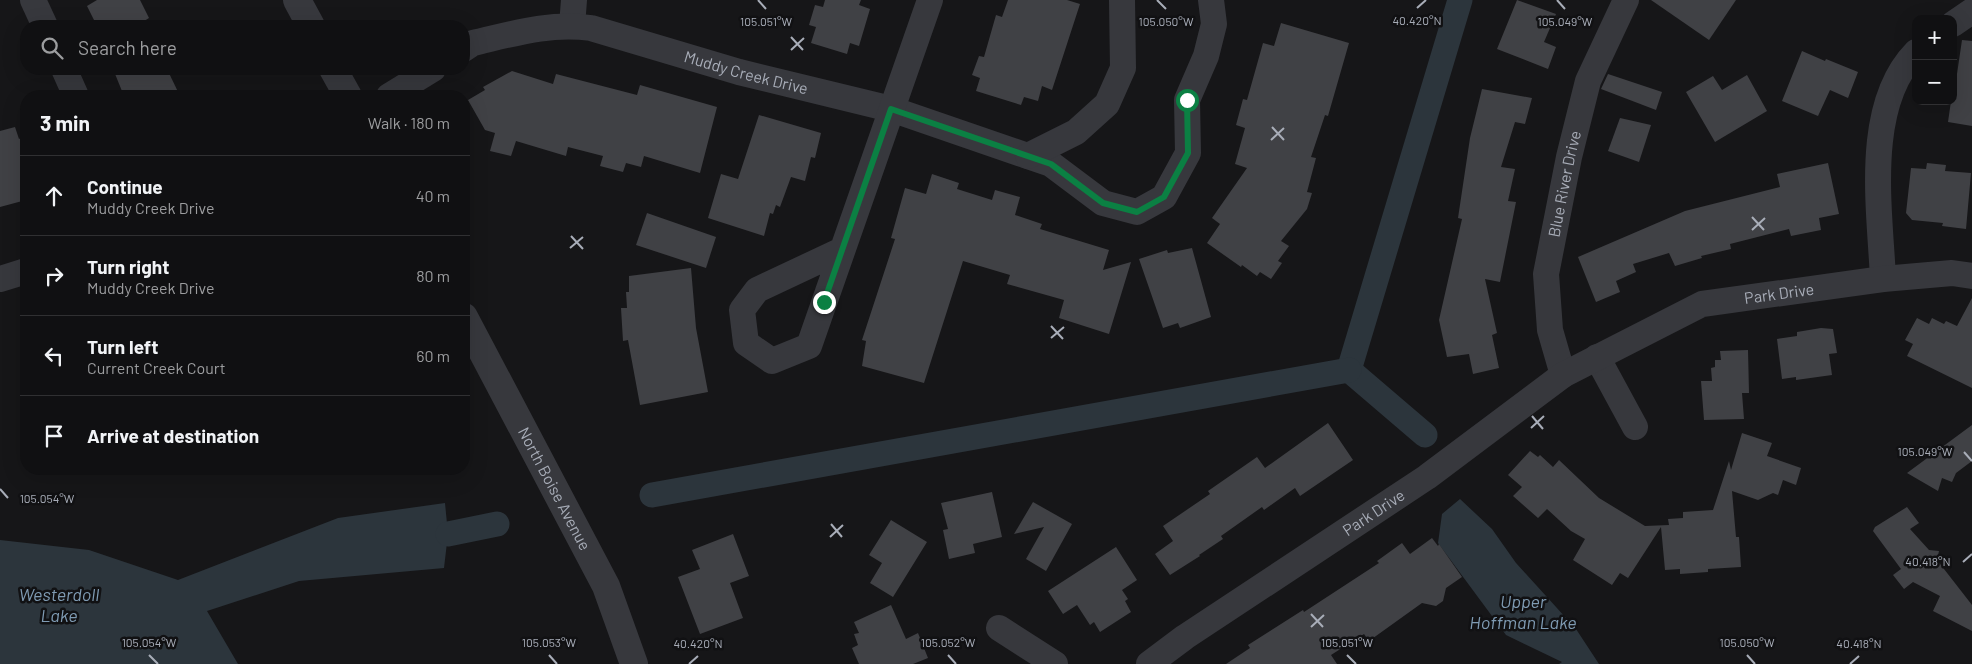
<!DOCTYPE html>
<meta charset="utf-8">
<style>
:root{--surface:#101012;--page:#19191b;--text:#f1f3f6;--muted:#9c9d9f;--line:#303032}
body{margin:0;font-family:Barlow,sans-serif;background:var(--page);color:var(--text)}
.controls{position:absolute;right:15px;top:15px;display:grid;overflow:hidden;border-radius:10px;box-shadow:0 5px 20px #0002}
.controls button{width:45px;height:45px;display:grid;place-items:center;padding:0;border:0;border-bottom:1px solid var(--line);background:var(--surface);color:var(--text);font:25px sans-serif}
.stop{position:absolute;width:15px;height:15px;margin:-11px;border:4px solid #0b8043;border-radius:50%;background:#fff}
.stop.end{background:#0b8043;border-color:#fff;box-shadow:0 1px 5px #0008}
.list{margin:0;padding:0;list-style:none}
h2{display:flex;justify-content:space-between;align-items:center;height:65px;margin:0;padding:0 20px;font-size:21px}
h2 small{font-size:16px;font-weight:400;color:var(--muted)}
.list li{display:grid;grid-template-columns:32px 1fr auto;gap:15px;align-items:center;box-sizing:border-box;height:80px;padding:0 20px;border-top:1px solid var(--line)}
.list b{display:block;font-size:19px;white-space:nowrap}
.list p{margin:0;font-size:16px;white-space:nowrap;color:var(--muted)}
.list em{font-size:16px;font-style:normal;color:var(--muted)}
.icon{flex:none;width:28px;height:28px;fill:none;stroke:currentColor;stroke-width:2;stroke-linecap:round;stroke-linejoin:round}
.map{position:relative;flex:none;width:1972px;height:664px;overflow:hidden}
.search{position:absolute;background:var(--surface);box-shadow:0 5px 20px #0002;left:20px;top:20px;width:450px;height:55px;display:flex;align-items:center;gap:12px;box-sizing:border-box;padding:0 18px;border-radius:20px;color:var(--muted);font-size:19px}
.panel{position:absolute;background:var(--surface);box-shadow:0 5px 20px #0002;left:20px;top:90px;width:450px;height:385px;border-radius:20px}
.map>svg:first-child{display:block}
</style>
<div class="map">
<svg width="1972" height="664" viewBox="0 0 1972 664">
<rect width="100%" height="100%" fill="#161618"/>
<g fill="#2c353c">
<path d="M1460,499l32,30 24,34 60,66 23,35h-40l3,-2 -56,-27 -68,-92 4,-29z"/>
<path d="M445,503l3,31 -4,34 -145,13 -92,30 31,53h-238v-124l89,10 89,30 160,-62z"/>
</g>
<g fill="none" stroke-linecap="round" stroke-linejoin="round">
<g stroke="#2c353c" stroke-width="25">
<path d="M1349,370l111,-370"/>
<path d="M1349,370l76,65"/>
<path d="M652,495l697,-125"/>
<path d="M448,534l49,-10"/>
</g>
</g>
<g fill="#404145">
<path d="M97,0h43l9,18 -13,8h-39l-10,-20z"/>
<path d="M825,0h36l-2,5 11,4 -11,37 -9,-3 -3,11 -36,-11 5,-16 -7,-2 6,-20 8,2z"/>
<path d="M1008,0h59l13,4 -28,86 -10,-4 -4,15 -14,-4 -3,8 -45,-14 4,-13 -8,-3 7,-19 5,1 12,-42 6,2z"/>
<path d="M1517,0l39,14 -12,28 12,5 -8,22 -51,-20z"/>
<path d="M1651,0h85l-27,40z"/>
<path d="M1281,23l68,20 -21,73 -3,-1 -14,42 5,1 -9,34 5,1 -5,16 -26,32 8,5 -11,15 4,2 -11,16 -11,-7 -3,4 -15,-11 -1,2 -34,-24 13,-19 -8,-6 35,-50 -12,-4 10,-36 -9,-3 7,-26 4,1 16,-57 11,3z"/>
<path d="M1962,40l10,1v85l-24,-4 3,-21h2z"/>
<path d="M1802,51l23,10 1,-2 32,13 -10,26 -18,-8 -12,26 -36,-15z"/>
<path d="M113,69h54l13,27h-56z"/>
<path d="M512,71l41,13 3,-10 81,21 3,-10 77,22 -17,66 -56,-17 -3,11 -15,-4 -3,9 -23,-6 3,-10 -35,-9 -2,9 -50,-15 -5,15 -21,-5 5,-18 -10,-3 -17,-30 17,-10 -2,-3z"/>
<path d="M1608,74l54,18 -6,18 -55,-21z"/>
<path d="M1747,75l20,36 -52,31 -29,-50 27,-16 9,14z"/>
<path d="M1482,89l50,9 -7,26 -10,-2 -14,45 14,2 -7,32 8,1 -16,80 -15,-3 12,54 -5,2 7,33 -26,6 -4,-20 -22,3 -8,-37 23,-101 -4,-1 12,-80z"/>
<path d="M759,115l62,18 -6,25 -4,-1 -6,24 -14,-4 -11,30 -4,-2 -3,9 -3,-1 -6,23 -56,-18 13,-44 17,5z"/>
<path d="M1620,118l31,7 -12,37 -31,-11z"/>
<path d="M15,127l4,12 4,-2 3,11v15l-5,1 5,22v14l-26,7v-76z"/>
<path d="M1828,163l11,51 -20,4 2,12 -30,6 -2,-7 -59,15 1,5 -30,7 1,2 -27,8 -6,-13 -36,11 3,8 -20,9 4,11 -24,10 -18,-45 107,-46 95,-24 -3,-13z"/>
<path d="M1927,163l19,2 -1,6 26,2 -5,56 -24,-3 1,-3 -31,-3 -6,-7 5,-45 15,1z"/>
<path d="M932,174l27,9 -2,6 35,11 3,-10 25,7 -5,18 27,9 -2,5 69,21 -6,20 28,-8 -22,72 -50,-16 5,-18 -57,-16 3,-9 -47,-14 -39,122 -62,-17 4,-25 -4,-1 33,-101 -4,-1 14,-50 21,6z"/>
<path d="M647,213l69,24 -10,31 -70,-23z"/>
<path d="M1192,248l19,69 -31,11 -2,-5 -15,5 -24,-69 28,-9 1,3z"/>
<path d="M691,268l5,60 12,64 -68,13 -12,-65 -5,1 -2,-33h6l-1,-16h3v-16z"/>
<path d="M1972,298v90l-65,-32 6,-12 -8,-4 12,-22 12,6 3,-6 12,6 2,-3 11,5z"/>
<path d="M1821,328l12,1 4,24 -8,1 3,21 -36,5v-3l-14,2 -5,-40 20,-3v-4z"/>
<path d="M1748,350l1,43h-7l2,26 -40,1 -3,-39h11l-1,-13 4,-1v-7h6l-1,-9z"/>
<path d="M1328,423l25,37 -53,36 -5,-8 -31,22 -2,-3 -41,29 2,3 -24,16 1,1 -30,19 -15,-21 18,-13 -10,-15 47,-32 -2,-3 49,-34 8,11z"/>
<path d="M1972,425v36l-16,12 -4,9 -10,-4 -4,13 -31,-18z"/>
<path d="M1742,433l30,10 -5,13 34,12 -5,17 -13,-5 -5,15 -5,-2 -15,7 -26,-9 4,46h3l2,30 -33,2v3l-28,2v-5l-15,1 -4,-43 -33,51 -8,-5 -8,12 -39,-25 12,-21 -14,-8 -24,-22 -9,9 -25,-22 9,-9 -14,-12 22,-24 8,6 2,-2 13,12 6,-7 40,38 46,28 24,-1 -1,-6 15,-1v-6l30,-2 16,-49 2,9z"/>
<path d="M992,492l10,45 -29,7 2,9 -26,6 -6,-29 5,-1 -7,-26z"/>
<path d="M1033,502l39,22 -26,47 -20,-12 18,-32 -30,7z"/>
<path d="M1907,507l12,16 -9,6 19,21 10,1 -2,9 35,45v26l-39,-20 7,-15 -27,-14 -9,7 -11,-14 8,-6 -28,-38 2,-4z"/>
<path d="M891,520l36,22 -34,55 -23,-14 12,-20 -13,-8z"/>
<path d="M733,534l16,42 -19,7 13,35 -43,16 -22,-57 22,-8 -8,-19z"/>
<path d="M1432,538l6,8 1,-2 23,33 -16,11 -3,13 -7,5 -14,-3 -53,38 -5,-7 -33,21 6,9h-111l24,-16 -2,-3 55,-35 1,2 75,-49 -2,-2 25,-18 8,11z"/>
<path d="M1116,547l21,33 -15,10 6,9 -3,2 6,11 -31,20 -6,-10 -4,3 -13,-20 -14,9 -15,-23z"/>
<path d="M891,605l15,34 12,-6 10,25 -15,6h-54l-7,-16 6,-3 -4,-11 5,-1 -5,-11z"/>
</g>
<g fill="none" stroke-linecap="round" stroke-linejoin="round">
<g stroke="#37383d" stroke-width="26">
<path d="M33,0l12,26"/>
<path d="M1953,24l19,-13"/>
<path d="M572,26l2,-26"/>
<path id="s1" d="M464,49l9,-6c39,-9 77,-21 118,-15l148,44 152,37 160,55 52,39 34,9 27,-15 24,-44 -1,-53 19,-44 8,-32 -3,-24"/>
<path d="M64,69l12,27"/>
<path d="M389,96l44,-27"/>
<path d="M1028,156l48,-24 31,-28 16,-36 -1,-68"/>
<path d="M842,250l-85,40 -15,20 4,33 26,18 37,-15 121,-346"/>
<path d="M0,279l26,-8"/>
<path d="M1883,279c-3,-69 -20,-173 33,-227"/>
<path d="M1597,357l38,70"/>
<path id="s2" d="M1563,375l-13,-45 -4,-56 23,-117 19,-76 38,-81"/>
<path d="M999,628l56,36"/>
<path id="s3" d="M1149,664l36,-27 242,-160 136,-102 139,-71 181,-25 69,-6 20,3"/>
</g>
<g stroke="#37383d" stroke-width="28">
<path d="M297,0l14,26"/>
<path d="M333,69l15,27"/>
<path id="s4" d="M464,317l142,269 28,78"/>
</g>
</g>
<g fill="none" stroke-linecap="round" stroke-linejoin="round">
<path stroke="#0b8043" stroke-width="6" d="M824,302l67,-193 160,55 52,39 34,9 27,-15 24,-44 -1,-53"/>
</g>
<path fill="none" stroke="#a8adb8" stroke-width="2" d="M758,0l8,9M1157,0l9,9M1557,0l8,9M1417,8l9,-8M791,37l12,13M791,50l13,-12M1272,127l12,13M1271,140l13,-12M1752,217l12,13M1752,230l13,-12M571,236l12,13M570,248l13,-11M1051,326l12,13M1051,338l13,-11M1532,416l11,13M1531,428l13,-12M1964,452l8,9M0,489l8,9M831,524l11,13M830,537l13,-12M1963,562l9,-8M1311,614l12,13M1311,627l13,-12M149,655l9,9M549,655l8,9M948,655l8,9M1347,655l9,9M1747,655l8,9M689,664l9,-8M1850,664l9,-8"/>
<g text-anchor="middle" stroke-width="5" stroke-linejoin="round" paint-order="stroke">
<g font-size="16" fill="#a8adb8" stroke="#111113">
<text dy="6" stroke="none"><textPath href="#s1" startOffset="292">Muddy Creek Drive</textPath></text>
<text dy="6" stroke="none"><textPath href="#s2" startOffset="195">Blue River Drive</textPath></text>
<text dy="6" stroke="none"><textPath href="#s3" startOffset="739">Park Drive</textPath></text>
<text dy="6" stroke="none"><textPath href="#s4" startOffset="194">North Boise Avenue</textPath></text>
<text dy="6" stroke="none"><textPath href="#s3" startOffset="271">Park Drive</textPath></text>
</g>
<g font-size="18" font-style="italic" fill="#7f9bb3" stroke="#111113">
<text x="59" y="601">Westerdoll<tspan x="59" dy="21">Lake</tspan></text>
<text x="1523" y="608">Upper<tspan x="1523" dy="21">Hoffman Lake</tspan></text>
</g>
</g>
<g font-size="12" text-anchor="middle" fill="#a8adb8" stroke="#111113" stroke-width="5" stroke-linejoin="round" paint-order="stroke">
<text x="1417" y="25">40.420°N</text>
<text x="766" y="26">105.051°W</text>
<text x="1166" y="26">105.050°W</text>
<text x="1565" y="26">105.049°W</text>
<text x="1925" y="456">105.049°W</text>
<text x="47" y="503">105.054°W</text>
<text x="1928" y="566">40.418°N</text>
<text x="149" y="647">105.054°W</text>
<text x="549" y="647">105.053°W</text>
<text x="948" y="647">105.052°W</text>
<text x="1347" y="647">105.051°W</text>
<text x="1747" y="647">105.050°W</text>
<text x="698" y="648">40.420°N</text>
<text x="1859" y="648">40.418°N</text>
</g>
</svg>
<div class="controls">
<button>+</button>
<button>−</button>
</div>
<div class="stop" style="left:1187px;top:100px"></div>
<div class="stop end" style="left:824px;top:302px"></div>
<div class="search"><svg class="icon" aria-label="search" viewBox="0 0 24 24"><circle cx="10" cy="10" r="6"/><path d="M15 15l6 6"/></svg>Search here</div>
<section class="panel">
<h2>3 min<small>Walk · 180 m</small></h2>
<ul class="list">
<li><svg class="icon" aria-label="ahead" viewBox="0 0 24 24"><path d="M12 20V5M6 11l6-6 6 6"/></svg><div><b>Continue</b><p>Muddy Creek Drive</p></div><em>40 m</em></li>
<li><svg class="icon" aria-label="right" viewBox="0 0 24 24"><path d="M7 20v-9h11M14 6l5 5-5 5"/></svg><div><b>Turn right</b><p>Muddy Creek Drive</p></div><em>80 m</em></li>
<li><svg class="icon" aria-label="left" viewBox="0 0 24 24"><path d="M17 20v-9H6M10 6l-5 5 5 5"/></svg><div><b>Turn left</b><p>Current Creek Court</p></div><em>60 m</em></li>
<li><svg class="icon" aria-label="arrive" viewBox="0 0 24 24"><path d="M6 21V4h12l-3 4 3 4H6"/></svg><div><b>Arrive at destination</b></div></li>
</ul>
</section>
</div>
